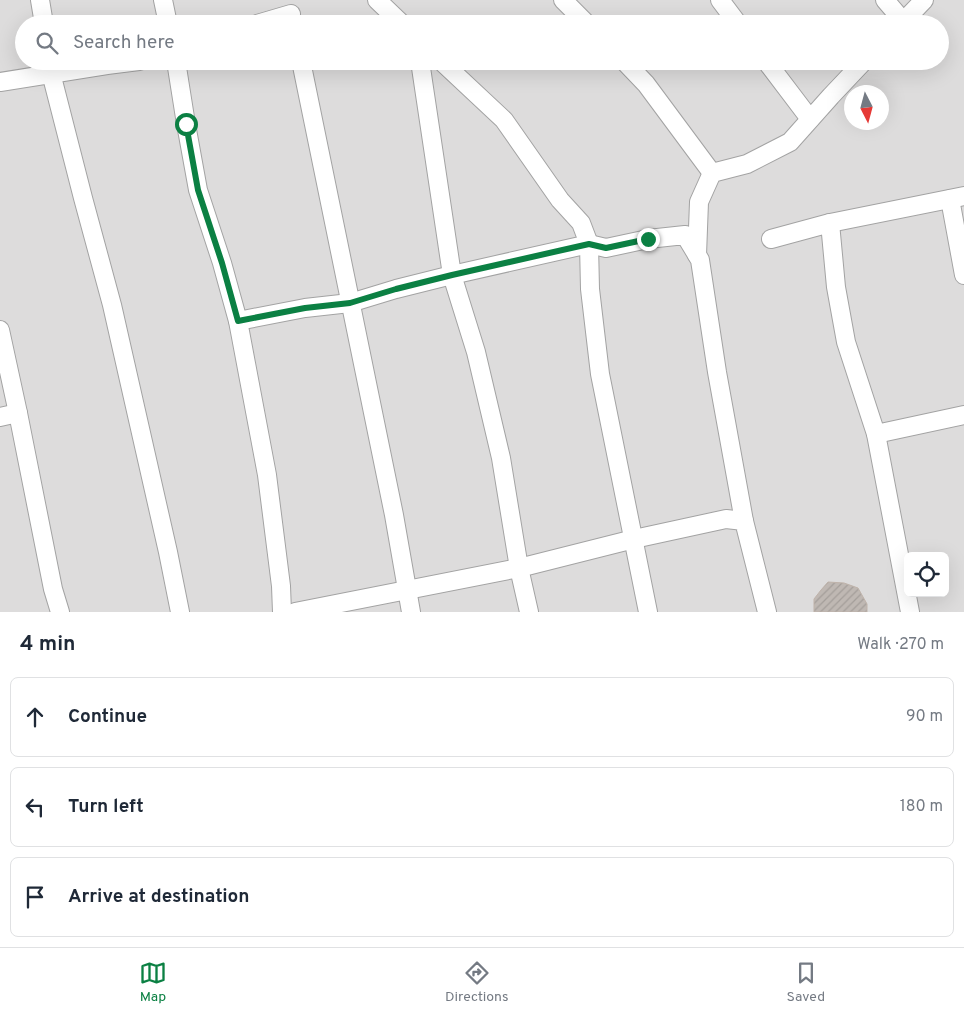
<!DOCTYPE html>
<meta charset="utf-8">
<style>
:root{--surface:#fff;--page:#f6f6f7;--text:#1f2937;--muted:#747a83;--line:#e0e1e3;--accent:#0b8043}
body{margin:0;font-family:Overpass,sans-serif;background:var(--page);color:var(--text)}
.controls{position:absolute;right:15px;bottom:15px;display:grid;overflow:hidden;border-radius:8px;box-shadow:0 5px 20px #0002}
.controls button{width:45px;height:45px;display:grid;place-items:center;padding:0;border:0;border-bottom:1px solid var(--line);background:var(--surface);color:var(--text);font:25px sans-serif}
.compass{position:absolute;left:844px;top:85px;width:45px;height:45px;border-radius:50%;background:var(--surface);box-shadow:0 5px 20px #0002;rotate:174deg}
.stop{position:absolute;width:15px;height:15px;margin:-11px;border:4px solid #0b8043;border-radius:50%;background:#fff}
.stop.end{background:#0b8043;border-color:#fff;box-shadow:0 1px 5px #0008}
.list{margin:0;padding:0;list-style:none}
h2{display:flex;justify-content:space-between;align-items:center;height:65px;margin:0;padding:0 20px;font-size:21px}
h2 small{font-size:16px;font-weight:400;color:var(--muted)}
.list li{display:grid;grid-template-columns:32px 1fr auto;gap:15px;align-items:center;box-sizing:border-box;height:80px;margin:0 10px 10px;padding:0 10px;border:1px solid var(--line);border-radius:8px}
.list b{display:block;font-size:19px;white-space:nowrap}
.list em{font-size:16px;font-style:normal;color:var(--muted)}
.icon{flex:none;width:28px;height:28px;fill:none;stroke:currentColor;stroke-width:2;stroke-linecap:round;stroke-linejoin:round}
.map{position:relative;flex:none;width:964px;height:612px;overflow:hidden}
.search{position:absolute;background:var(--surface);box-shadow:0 5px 20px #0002;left:15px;right:15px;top:15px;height:55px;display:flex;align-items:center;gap:12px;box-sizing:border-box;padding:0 18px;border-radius:28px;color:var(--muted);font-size:19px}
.sheet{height:335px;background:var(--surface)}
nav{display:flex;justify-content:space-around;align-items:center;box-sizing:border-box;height:70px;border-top:1px solid var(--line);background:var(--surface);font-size:14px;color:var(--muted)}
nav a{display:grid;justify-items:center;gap:2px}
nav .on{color:var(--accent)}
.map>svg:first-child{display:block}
</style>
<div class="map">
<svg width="964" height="612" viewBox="0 0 964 612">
<defs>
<pattern id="building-hatch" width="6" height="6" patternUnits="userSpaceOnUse" patternTransform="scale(1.25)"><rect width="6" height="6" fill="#bfb8b3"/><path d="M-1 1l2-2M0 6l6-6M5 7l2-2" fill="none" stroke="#a49e9a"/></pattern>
</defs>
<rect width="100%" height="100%" fill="#efece6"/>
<path fill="#dddcdc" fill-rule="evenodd" d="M0,0h964v612h-964zM24,24h916v37h-916zM852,92h30v30h-30zM908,556h37v37h-37z"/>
<path fill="url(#building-hatch)" stroke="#bfb3aa" d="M828,582l16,1 14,5 9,16v8h-53v-13l7,-9z"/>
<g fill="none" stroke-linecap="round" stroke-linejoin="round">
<defs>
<g id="street">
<path d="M40,0l4,24"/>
<path d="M163,0l5,24"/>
<path d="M377,0l25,24"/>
<path d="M563,0l24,24"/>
<path d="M720,0l18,24"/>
<path d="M885,0l18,21"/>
<path d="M257,24l34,-10"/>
<path d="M901,24l23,-24"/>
<path d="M50,61l1,12 32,125 29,107 56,247 12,60"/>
<path d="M176,61l10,63 12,66 24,73 16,58 29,154 14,111 1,26"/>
<path d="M301,61l93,454 17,97"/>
<path d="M420,61l32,214 24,77 25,106 18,110 10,44"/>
<path d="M441,61l63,59 56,80 21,23 8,21 1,45 10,85 48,238"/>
<path d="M624,61l22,23 66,89"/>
<path d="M766,61l44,58"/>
<path d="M0,82l107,-17 32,-4"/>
<path d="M950,199l14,76"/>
<path d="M830,223l6,64 10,55 30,92 34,178"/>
<path d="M771,239l59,-16 134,-27"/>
<path d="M697,255l2,-53 13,-29 35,-9 43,-22 41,-46 33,-35"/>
<path d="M238,321l67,-13 45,-5 46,-14 56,-14 137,-31 17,4 42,-9 37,-4 15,25 17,112 27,149"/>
<path d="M0,330l18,83 35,176 7,23"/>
<path d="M0,417l18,-4"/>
<path d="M876,434l88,-19"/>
<path d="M295,612l224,-44 115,-29 92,-20 18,2 23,91"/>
</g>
</defs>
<use href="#street" stroke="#a3a3a3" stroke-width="20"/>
<use href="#street" stroke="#fff" stroke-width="18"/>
</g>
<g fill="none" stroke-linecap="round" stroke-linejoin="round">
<path stroke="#0b8043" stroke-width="6" d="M186,124l12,66 24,73 16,58 67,-13 45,-5 46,-14 56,-14 137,-31 17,4 42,-9"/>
</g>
</svg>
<div class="controls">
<button><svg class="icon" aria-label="locate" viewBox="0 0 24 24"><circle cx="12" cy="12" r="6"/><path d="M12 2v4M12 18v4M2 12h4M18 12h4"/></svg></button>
</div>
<svg class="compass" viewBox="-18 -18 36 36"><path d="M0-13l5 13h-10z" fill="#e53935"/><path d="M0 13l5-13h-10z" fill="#747a83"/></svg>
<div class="stop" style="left:186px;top:124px"></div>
<div class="stop end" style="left:648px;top:239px"></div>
<div class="search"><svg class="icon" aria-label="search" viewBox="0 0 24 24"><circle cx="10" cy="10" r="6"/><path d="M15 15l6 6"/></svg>Search here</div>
</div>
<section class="sheet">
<h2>4 min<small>Walk · 270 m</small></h2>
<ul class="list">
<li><svg class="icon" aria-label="ahead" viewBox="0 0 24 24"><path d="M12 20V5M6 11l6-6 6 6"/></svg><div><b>Continue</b></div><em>90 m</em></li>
<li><svg class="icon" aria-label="left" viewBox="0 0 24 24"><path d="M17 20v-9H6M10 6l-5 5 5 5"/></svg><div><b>Turn left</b></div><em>180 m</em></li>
<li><svg class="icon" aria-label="arrive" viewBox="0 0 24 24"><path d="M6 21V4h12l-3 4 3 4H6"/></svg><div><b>Arrive at destination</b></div></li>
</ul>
</section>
<nav>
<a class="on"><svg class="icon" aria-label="map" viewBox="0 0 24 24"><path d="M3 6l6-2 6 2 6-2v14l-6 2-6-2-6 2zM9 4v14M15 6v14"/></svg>Map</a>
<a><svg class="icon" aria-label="directions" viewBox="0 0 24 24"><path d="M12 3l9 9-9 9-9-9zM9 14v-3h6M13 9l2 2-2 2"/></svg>Directions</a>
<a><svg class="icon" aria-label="saved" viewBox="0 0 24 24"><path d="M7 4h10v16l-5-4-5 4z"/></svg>Saved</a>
</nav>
